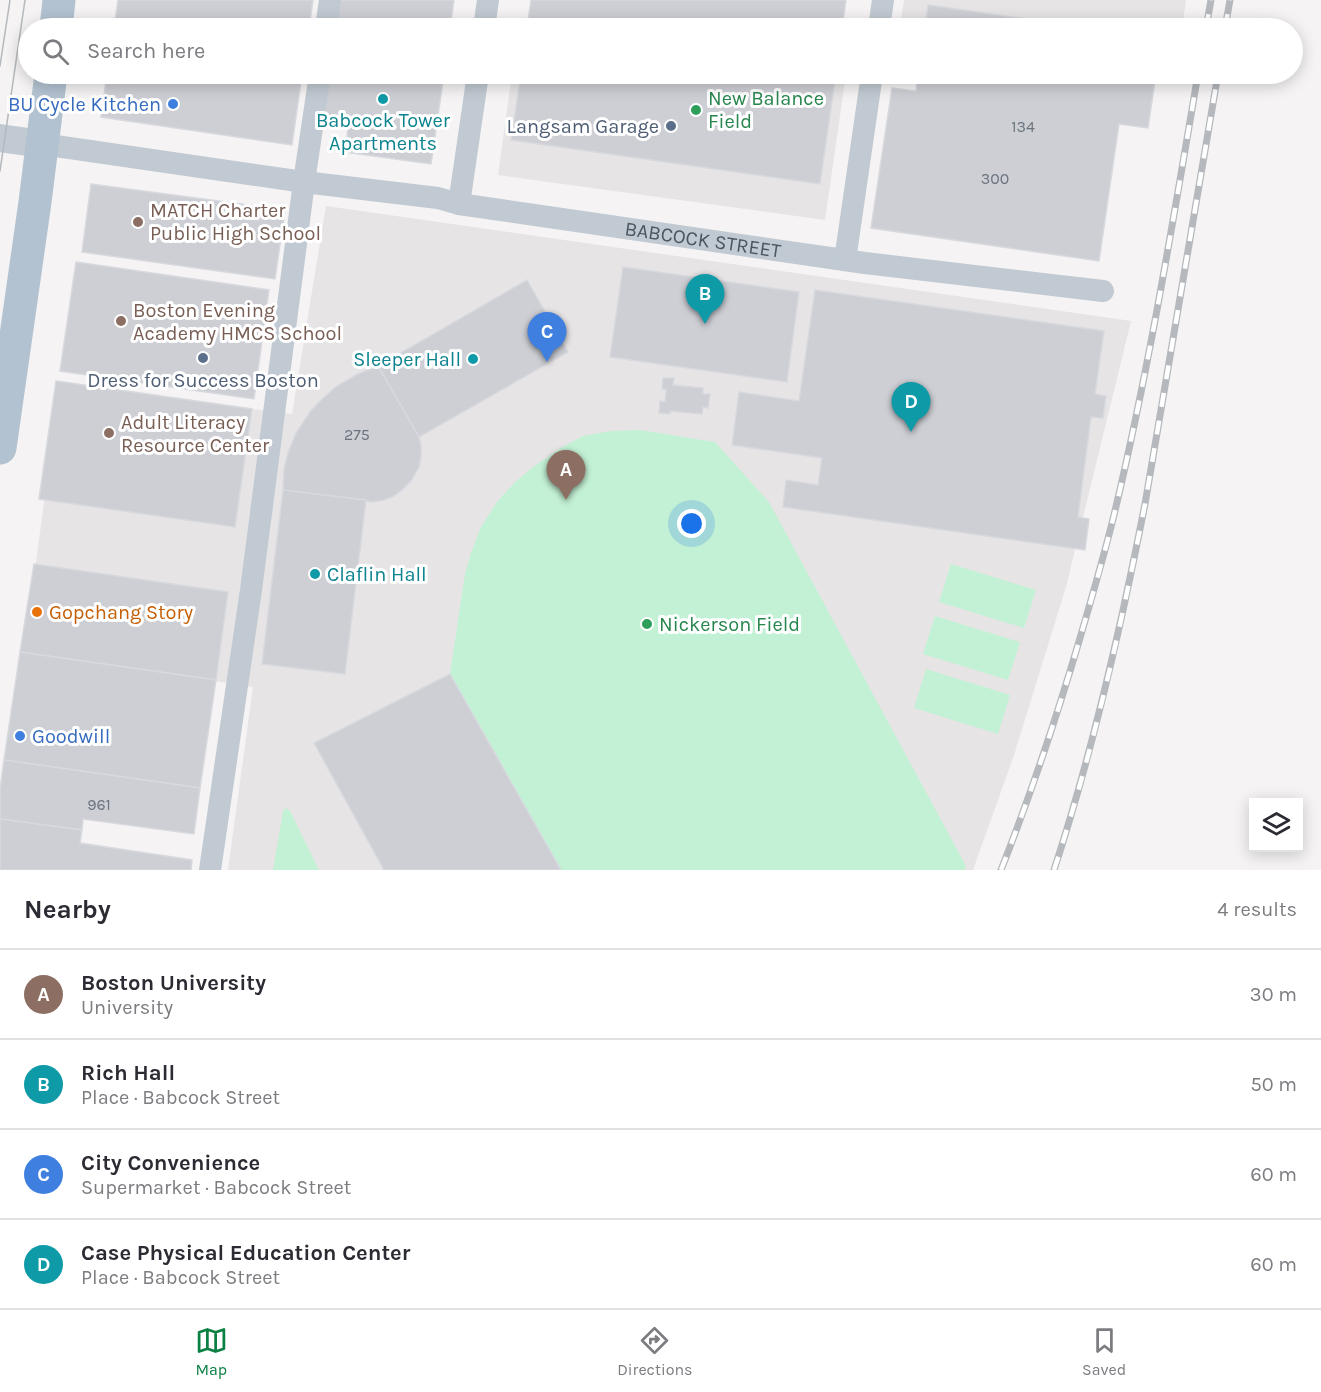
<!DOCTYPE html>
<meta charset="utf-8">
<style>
:root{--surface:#fff;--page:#f7f7f7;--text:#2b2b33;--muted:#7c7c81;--line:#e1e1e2;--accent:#0b8043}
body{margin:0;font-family:Karla,sans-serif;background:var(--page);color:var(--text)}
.controls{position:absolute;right:18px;bottom:18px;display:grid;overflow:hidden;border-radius:0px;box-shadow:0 3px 15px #0003}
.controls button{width:54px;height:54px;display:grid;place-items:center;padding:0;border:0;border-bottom:2px solid var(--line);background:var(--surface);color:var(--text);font:30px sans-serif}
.you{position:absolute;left:692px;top:524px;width:21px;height:21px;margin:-15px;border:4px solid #fff;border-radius:50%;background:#1a73e8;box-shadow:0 0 0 9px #1a73e833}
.badge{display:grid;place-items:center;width:39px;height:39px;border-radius:50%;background:var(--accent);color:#fff;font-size:20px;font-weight:700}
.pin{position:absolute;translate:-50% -50px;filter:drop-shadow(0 2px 3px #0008)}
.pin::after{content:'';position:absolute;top:32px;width:21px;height:18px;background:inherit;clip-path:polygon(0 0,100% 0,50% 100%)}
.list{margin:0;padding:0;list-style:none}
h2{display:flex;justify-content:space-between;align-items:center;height:78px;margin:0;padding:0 24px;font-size:26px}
h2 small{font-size:20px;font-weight:400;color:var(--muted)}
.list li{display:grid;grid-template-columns:39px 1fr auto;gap:18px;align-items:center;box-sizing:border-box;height:90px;padding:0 24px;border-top:2px solid var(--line)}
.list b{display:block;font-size:22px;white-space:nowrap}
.list p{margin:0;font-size:20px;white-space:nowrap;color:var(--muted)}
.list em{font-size:20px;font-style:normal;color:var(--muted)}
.icon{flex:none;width:33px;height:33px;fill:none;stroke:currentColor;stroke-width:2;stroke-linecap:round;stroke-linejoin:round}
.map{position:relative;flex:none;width:1321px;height:870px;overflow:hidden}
.search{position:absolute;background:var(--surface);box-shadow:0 3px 15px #0003;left:18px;right:18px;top:18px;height:66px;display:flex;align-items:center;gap:15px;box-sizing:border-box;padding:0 21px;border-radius:33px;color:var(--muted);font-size:22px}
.sheet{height:438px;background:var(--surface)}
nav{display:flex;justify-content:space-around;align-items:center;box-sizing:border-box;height:84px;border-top:2px solid var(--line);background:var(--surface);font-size:16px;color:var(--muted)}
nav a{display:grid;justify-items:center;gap:3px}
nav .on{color:var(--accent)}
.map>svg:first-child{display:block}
</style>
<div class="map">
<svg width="1321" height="870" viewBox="0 0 1321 870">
<rect width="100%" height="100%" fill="#f5f3f3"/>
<g fill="#e6e4e5">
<path d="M904,0h282l-4,28h-282z"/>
<path d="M512,74h334l-21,146 -327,-45z"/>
<path d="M326,206l805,115 -65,266 -52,168 -41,115h-745l25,-183 -229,-36 36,-267 232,30z"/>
</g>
<g fill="#c3f1d5">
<path d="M640,430l75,12 54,60 197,364 -2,4h-580l-70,-127 136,-69 15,-100 6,-21 10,-26 16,-25 17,-19 19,-16 28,-19 22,-12 28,-5z"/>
<path d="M951,564l85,26 -12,38 -85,-26z"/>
<path d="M935,616l85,26 -12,38 -85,-26z"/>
<path d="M926,669l84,26 -12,39 -84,-26z"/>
<path d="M286,808l4,3 29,59h-46l10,-59z"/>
</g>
<g fill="#cdcfd5" stroke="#d7d9de" stroke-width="1.5">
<path d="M118,0h195l-4,28h-195z"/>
<path d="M340,0h114l-4,28h-114z"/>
<path d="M531,0h315l-4,28h-315z"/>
<path d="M928,5l162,23h-165z"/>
<path d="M107,74l195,1 -10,70 -191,-28z"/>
<path d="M330,74h114l-13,90 -86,-12 3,-24 -25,-4z"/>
<path d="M521,74h315l-16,110 -309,-44z"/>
<path d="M918,74h238l-8,54 -29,-4 -20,137 -228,-33 21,-140 24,3z"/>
<path d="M91,184l194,26 -10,69 -193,-27z"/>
<path d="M76,262l193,28 -15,109 -194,-28z"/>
<path d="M623,267l176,25 -12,90 -177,-25z"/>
<path d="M527,280l41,72 -149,85 -41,-71z"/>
<path d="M815,290l289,41 -9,63 11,2 -3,22 -12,-1 -13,100 11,2 -4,31 -302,-43 3,-27 32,5 4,-27 -90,-13 7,-53 60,9z"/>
<path d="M378,366l41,71 2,9v11l-2,10 -8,14 -9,9 -8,6 -10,4 -11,2 -90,-12 1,-21 4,-16 8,-20 14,-21 10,-11 17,-15 21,-12z"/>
<path d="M663,378h11l-1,7 30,3v6h7l-2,14 -5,-1 -1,7 -32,-3v3l-11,-1 1,-12 5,1 1,-13h-4z"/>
<path d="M56,381l196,28 -17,118 -196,-28z"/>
<path d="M283,490l83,10 -21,174 -83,-10z"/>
<path d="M34,564l194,28 -12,88 -196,-28z"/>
<path d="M20,652l196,28 -16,108 -196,-28z"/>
<path d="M450,674l111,196h-177l-70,-127z"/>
<path d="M4,760l196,28 -6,46 -111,-15 -1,11 -82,-11v-29z"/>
<path d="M0,819l82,11 -2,13 112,17 -1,10h-191z"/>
</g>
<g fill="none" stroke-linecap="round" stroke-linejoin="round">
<g stroke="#c1cad2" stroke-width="22">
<path d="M326,28l4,-28"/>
<path d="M484,28l4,-28"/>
<path d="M879,28l4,-28"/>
<path id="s1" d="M42,144l262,38 134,16 21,6 406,59 238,28"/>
<path d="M459,204l19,-130"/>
<path d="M845,260l27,-186"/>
<path d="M210,870l41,-280 53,-408 16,-108"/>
</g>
<path stroke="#c1cad2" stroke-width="28" d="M0,138l42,6"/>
<g stroke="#b3c2d1" stroke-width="33">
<path d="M56,28l3,-28"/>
<path d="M0,448l35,-246 16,-128"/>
</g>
<g stroke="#b5b8bd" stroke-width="1.5">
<path d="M0,66l10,-66"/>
<path d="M0,171l25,-171"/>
</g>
<defs>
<g id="rail">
<path d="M1206,28l5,-28"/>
<path d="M1225,28l5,-28"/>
<path d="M1001,870c30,-76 56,-154 79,-232 12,-41 24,-82 34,-123 35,-146 59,-294 84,-441"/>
<path d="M1054,870c39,-119 67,-243 91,-366l73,-430"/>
</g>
</defs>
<use href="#rail" stroke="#b5b8bd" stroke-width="7"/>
<use href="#rail" stroke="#fff" stroke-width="4.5" stroke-dasharray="14" stroke-linecap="butt"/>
</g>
<g fill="#0f9aa8" stroke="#fff" stroke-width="2">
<circle cx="383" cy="99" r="6"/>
<circle cx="473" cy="359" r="6"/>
<circle cx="315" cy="574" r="6"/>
</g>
<g fill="#3f7fe0" stroke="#fff" stroke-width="2">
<circle cx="173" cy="104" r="6"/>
<circle cx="20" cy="736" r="6"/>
</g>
<g fill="#2e9e5b" stroke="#fff" stroke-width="2">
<circle cx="696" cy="110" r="6"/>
<circle cx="647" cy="624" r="6"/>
</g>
<g fill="#5c6f8a" stroke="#fff" stroke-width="2">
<circle cx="671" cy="126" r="6"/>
<circle cx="203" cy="358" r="6"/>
</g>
<g fill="#8d6e63" stroke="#fff" stroke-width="2">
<circle cx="138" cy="222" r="6"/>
<circle cx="121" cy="321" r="6"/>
<circle cx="109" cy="433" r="6"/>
</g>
<circle fill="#e8710a" stroke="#fff" stroke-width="2" cx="37" cy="612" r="6"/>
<g text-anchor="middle" stroke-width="6" stroke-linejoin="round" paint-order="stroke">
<g font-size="16" fill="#6b747e">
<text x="1023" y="132">134</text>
<text x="995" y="184">300</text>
<text x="357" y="440">275</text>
<text x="99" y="810">961</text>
</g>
<g font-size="20" fill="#27864d" stroke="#fff" text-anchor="start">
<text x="708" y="105">New Balance<tspan x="708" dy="23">Field</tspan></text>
<text x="659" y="631">Nickerson Field</text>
</g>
<g font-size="20" fill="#366cbe" stroke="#fff" text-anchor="end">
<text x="161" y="111">BU Cycle Kitchen</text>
<text x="32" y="743" text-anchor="start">Goodwill</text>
</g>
<g font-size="20" fill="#0d838f" stroke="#fff">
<text x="383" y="127">Babcock Tower<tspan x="383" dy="23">Apartments</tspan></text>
<text x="461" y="366" text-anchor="end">Sleeper Hall</text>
<text x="327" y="581" text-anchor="start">Claflin Hall</text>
</g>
<g font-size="20" fill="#4e5e75" stroke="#fff" text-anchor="end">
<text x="659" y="133">Langsam Garage</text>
<text x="203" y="387" text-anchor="middle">Dress for Success Boston</text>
</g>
<g font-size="20" fill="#785e54" stroke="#fff" text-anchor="start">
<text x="150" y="217">MATCH Charter<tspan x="150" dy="23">Public High School</tspan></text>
<text x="133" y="317">Boston Evening<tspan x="133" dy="23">Academy HMCS School</tspan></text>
<text x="121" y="429">Adult Literacy<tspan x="121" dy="23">Resource Center</tspan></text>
</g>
<g font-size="20" fill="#4a5661" stroke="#fff">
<text dy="7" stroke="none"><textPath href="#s1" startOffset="668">BABCOCK STREET</textPath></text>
</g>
<g font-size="20" fill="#c56008" stroke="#fff" text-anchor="start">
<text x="49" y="619">Gopchang Story</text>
</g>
</g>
</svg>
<div class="controls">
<button><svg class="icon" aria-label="layers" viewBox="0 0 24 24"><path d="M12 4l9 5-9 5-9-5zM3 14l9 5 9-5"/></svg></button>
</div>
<div class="you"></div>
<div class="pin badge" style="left:566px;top:500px;background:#8d6e63">A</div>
<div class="pin badge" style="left:705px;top:324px;background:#0f9aa8">B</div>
<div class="pin badge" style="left:547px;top:362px;background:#3f7fe0">C</div>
<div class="pin badge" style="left:911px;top:432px;background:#0f9aa8">D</div>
<div class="search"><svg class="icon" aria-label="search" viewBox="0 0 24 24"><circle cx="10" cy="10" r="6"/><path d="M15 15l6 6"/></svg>Search here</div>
</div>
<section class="sheet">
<h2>Nearby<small>4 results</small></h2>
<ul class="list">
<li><span class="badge" style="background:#8d6e63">A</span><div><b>Boston University</b><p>University</p></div><em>30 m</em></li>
<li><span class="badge" style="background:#0f9aa8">B</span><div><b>Rich Hall</b><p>Place · Babcock Street</p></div><em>50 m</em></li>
<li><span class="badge" style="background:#3f7fe0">C</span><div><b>City Convenience</b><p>Supermarket · Babcock Street</p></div><em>60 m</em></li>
<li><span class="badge" style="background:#0f9aa8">D</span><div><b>Case Physical Education Center</b><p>Place · Babcock Street</p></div><em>60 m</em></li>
</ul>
</section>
<nav>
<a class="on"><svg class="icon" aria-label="map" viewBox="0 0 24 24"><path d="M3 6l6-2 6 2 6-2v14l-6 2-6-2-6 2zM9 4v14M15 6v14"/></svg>Map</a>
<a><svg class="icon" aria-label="directions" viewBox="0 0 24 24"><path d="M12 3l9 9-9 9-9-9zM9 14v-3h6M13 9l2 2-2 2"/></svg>Directions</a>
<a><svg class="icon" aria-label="saved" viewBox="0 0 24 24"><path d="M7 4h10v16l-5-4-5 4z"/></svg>Saved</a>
</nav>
